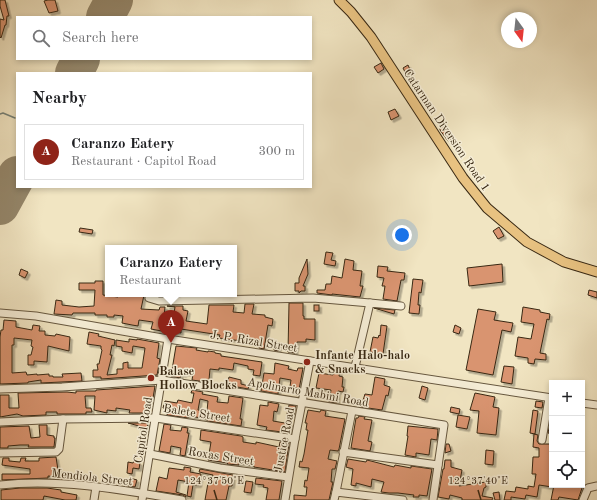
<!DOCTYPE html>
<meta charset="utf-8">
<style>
:root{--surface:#fff;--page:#f6f6f6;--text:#202124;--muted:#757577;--line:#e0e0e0;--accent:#8f2418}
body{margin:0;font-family:"Old Standard TT",serif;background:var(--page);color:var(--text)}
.controls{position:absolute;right:12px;bottom:12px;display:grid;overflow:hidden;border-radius:0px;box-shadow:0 2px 6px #0003}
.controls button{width:36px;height:36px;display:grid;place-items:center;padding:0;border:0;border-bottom:1px solid var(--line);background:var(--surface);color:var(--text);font:20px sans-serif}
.compass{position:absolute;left:501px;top:12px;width:36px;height:36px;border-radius:50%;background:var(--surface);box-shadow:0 2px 6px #0003;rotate:165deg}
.you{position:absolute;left:402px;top:235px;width:14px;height:14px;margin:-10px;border:3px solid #fff;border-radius:50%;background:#1a73e8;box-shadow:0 0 0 6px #1a73e833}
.badge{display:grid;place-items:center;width:26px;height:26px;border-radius:50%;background:var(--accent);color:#fff;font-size:13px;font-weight:700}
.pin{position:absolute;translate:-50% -33px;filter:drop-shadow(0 1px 2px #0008)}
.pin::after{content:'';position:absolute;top:21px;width:14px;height:12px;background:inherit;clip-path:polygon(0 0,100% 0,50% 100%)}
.popup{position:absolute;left:105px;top:245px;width:132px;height:52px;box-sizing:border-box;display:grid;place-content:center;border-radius:0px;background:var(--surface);filter:drop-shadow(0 1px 3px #0005);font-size:13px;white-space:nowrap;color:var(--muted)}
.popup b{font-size:15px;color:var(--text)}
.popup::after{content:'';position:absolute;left:50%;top:100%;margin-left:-8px;border:8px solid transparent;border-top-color:var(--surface)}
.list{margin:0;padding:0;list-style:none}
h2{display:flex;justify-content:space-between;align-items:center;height:52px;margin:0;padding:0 16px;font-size:17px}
h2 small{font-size:13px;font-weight:400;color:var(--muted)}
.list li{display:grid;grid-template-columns:26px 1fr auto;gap:12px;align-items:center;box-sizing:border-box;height:56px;margin:0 8px 8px;padding:0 8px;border:1px solid var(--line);border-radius:0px}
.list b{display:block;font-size:15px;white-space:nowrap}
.list p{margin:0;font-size:13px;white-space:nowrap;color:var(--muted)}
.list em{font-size:13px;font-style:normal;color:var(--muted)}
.icon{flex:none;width:22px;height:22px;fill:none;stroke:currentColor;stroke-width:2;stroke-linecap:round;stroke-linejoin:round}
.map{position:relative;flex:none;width:597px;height:500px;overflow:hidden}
.search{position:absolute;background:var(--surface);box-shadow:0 2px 6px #0003;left:16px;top:16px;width:296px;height:44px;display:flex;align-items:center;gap:10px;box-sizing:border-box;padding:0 14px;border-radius:0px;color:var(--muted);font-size:15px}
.panel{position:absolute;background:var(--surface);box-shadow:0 2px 6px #0003;left:16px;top:72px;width:296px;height:116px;border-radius:0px}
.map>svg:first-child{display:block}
</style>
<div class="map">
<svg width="597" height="500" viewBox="0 0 597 500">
<defs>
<filter id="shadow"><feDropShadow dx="2.5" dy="2.5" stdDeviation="0" flood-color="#0004"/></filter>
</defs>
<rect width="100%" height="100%" fill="#f1e5c2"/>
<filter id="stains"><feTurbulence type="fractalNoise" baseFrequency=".005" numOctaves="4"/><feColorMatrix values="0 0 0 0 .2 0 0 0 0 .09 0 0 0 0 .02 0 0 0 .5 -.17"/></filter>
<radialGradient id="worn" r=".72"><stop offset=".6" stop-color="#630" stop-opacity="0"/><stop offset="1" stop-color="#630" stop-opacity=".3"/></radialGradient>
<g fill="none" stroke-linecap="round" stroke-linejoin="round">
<path stroke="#758178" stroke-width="1.5" d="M0,114l3,-1 12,5"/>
<g stroke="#94866a" stroke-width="38">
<path d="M105,17l9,-17"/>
<path d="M74,73l7,-14"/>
<path d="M0,206l17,-31"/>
</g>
</g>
<g fill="#d99470" stroke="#382813" fill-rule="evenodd" filter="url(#shadow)">
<path d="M0,0h5l4,16h-2l-1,9h-1l-4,13 -1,-1v-18l4,1 -4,-14z"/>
<path d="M48,0h7l3,11 -9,2 -5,-12z"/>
<path d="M381,63l3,6 -6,4 -4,-6z"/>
<path d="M408,65l3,7 -5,2 -3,-6z"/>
<path d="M395,109l4,7 -8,4 -3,-8z"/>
<path d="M444,126l8,12 -4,3 -8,-11v-2z"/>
<path d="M499,227l5,9 -6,3 -5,-8z"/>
<path d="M80,228l13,2 -1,4 -13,-2z"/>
<path d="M326,252l7,1 -2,7 5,1 -1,5 -11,-2z"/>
<path d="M307,259l1,15 -5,12h2v5h-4l-2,2v-2h-4v-8h4v-5z"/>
<path d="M345,259l9,2 -1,9 9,1 -2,15h3l-3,11 -28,-3v1l-15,-2v-3h8l1,-6h5l1,-8 10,2z"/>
<path d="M502,264l1,18 -34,4 -2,-18z"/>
<path d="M378,266l10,1 -1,4 18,2 -1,7h-3l-4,21 -14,-2 2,-13h-3l2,-8 -7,-1z"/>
<path d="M21,269l7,3 -3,6 -6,-3z"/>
<path d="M413,279l10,1 -2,13 -2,-1 -1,13h2l-1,9 -10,-1z"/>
<path d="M95,281h8v14l15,2v-3l26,1 -3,14 18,1 1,-3h5l-1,10 9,2 2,-12 -8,-1h16v4l5,1 -2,10 21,3 2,-19h25l-1,7 11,1 1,-9h9l-2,10 13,1v2l8,2 -1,7 -4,-1 -4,24 -5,-1 1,-6 -11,-2v2l-30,-4 1,-3 -39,-6v4l-9,-1v1l-21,-4 2,-7 -14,-2 -1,6 -6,-1 -10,-2 1,-7 -9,-1v2h-7v-2h-12v-2h-22l-1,2 -18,-1 2,-14 6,1v4l17,2 15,-1 1,-16h-16v-7h16z"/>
<path d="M589,290l8,2v6l-9,-3z"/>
<path d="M289,303h14v13h1v3h11v21l-9,-1v3h-9l-2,11 -7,-1z"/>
<rect x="314" y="305" width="5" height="6"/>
<path d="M523,307l17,3v2l10,2 -1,6 -2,-1 -7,34 6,1v6l-11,-1 -1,5 -6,-1v-5l-13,-2 3,-19 13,2 3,-15 -13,-2z"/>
<path d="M374,308l21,2 -1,4z"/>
<path d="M478,309l18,3 -2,8 19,3 -2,9 -9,-2 -9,45 -27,-5z"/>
<path d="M4,320l12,1v6l16,3 1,-5 7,1 -1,5h6v4l10,1 1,-2 14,3 -1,14 -21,-5 -1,16 -13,-1v4h-6v-10h3l2,-8 -2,-1 1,-6 -18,-2v7h-2v28l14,-1 1,3 10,-1v1l12,-1v2h4v1h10l-1,-3 19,-1 1,8 -41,2v-3l-13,2v1l-28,1v-47l1,-7h2z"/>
<path d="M381,325l6,1 -4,28 -13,-2 3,-15 5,1 1,-3 1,1z"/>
<path d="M455,325l6,3 -2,6 -6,-2z"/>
<path d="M89,332l10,2 -1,2 17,4 -1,6 -2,-1 -2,10h2l-5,20 10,-1v-5h6v-6l5,-1v6h14l3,-20 -12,-2 -1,7 -10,-2v-4l-6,-1v-6l13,2v-3l8,1v-1l22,4 -2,15 3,1 -3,16 -56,4v-2h-8v-7h5l-1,-6h2l3,-14 -1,-1v-3l-14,-2z"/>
<path d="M275,342l5,1 -2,8 -4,-1z"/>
<path d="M176,346l21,2 -1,2 12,2v-1l7,1v1l6,1v2l41,6 -2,14 -7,-1 1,-5 -6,-1v-3l-14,-3 -1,7 -14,-2v2l-9,-1 -1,11h-3v2l-14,-2 1,-6 -9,-1v2l-3,-1 -1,4 -9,-2z"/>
<path d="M275,363l14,3 -1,3 9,2 1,-3h5l-5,27h-2l1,-7 -7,-2 1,-6 -11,-2 -2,16 -17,-3 3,-18 10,1z"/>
<path d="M504,366l10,1 -2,17 -11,-2z"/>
<path d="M334,371h6l-1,5 4,1 -1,10h2l-1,5 -5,-1 -1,12 -8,-1 2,-12 -15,-2 3,-15 14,2z"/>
<path d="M229,377l12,3v4l8,2 -1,3 -21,-4z"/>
<path d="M375,377l10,2 -1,6 6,2 -2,9 -2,-1 -4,15 -21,-3 4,-13 7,1z"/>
<path d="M155,386l-2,12 -3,-1 -1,9h-2l-2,7h-16l1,-3 -14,-2v3l-9,-1v3l-13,-3 1,-14h-10l1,12h5l1,4h-6v2h-29v-2h-11v3l-23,1 -6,-2 -17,3v-22h9v13h10l-1,-15 49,-1 9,1v-2h20v-1z"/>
<path d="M422,386l6,2 -3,12 -6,-2z"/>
<path d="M192,390l11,2 -1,2 16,3 -1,5 11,1 1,-7 14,2 -3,21h2l-1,7 -34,-5 1,-2 -19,-3 -1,2 -21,-3 1,-6 -5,-1 2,-7 12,2 1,-3 14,3 2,-10h-3zM200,399l8,2 -1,10 -9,-1z"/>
<path d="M475,393l20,4 -2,10 6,1 -3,27 -19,-2 2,-22 -9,-1z"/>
<path d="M536,401l7,1 -1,6 -7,-1z"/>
<path d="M268,402l11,2 -2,8 -3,-1 -1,10 18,3 -1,9 -24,-3 1,-3 -10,-2 3,-20 8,1z"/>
<path d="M289,405l7,1 -2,9 -7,-1z"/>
<path d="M451,407l9,2 -1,5 -9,-2z"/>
<path d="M308,410l12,2 1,-2 5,1 -1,5 20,3 -6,30 -1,2 -8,-1 -2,9 9,2 -2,8h-3l-1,13h2l-4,18h-35v-5l12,1 1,-9h-3l1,-7 2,1 2,-13 -10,-1 1,-6 2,1 2,-8 4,-24h-2l1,-7h-2z"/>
<path d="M533,410l5,1 -3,23 -5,-1z"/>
<path d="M458,415l12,2 -3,12 -11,-2z"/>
<path d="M359,416l6,1 -1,2 8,1 -4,21 4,1 -2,9 -19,-3 5,-30h2z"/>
<path d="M551,418l1,1v15l-4,-1z"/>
<path d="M128,423h20l-1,7 -8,-1v-3z"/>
<path d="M164,424l7,1 -1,5 11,1 1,-4 6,1 -1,5h2l-4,23 -5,-1 1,-7 -10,-2 -1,7 -11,-2z"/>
<path d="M39,425h8v10l7,1v2h1l-1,9h-26l1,-2h-9l-12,1v2h-8v-21l29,-1 2,12 9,-1z"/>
<path d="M408,426l30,3 -1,11 -6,-1 -2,16 -13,-2v4l-11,-2 3,-19h-1z"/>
<path d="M201,430l40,6 2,1v5l13,2v-2l23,5 1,-5 9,1 -4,29 -31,-5v-1l-15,-3v2l-12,-1 1,-1 -20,-3 3,-18 -11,-2z"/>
<path d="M534,434l4,1 -1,6 2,3h13v27h-1l1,16 -13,-2 -2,12 -11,-2 -1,4 -14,-2v3h-7l2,-9 9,1 1,-5 12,2v-3l6,1 2,-13h-4l1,-17h6v-9l-6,-1z"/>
<path d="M446,444h3l2,7 -6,2z"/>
<path d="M486,450l8,1 -1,14 -8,-1z"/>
<path d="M56,457l2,13h2l-1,7 -11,-1v2l-46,2v-6h28v-5l-28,-4 1,-7h6v3l11,1 1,-4h5l-1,3h14v-3z"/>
<path d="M348,459l18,3 1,-2 27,7 1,-2 16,3v-2l21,3 -5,27 -8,-1v2h-6l1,-2 -16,-2h-9l-8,-1 3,-10 -12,-3 -1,8 -15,-4v3l-5,-1 2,-16 -7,-2z"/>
<path d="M445,460h6v7l11,3 -3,16 27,-4v5l-2,1 -2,8 11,2 -1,2h-30v-2l-12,-3 -1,4 -11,-2 5,-28h1z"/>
<path d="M134,461l6,2 -1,6 -6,-1 -1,6 -5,-1 1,-11 5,1z"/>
<path d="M184,467l7,1 -1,4 11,2 -2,11h-6l-2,12 -4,-1 2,-14 -11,-2 -2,12 10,3v2l-3,-2 -27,-4 3,-14 8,2 2,-11 15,2z"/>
<path d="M200,469l33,6 -1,11h-3l-3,14h-21l3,-17h4l1,-8 -14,-3z"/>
<path d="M130,478l7,2 -2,7 -7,-1z"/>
<path d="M256,478l26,3 -3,19h-13l2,-12 -5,-1 1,-2 -9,-1z"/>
<path d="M246,481l7,1 -2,11 -7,-1z"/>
<path d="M554,485h29l-5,15 -19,-3 -1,3h-7z"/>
<path d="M20,488h27l14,2v2l16,3 -1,5h-11l-21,-4 -1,4h-42v-10z"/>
<path d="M499,492l1,8h-5l-2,-7z"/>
</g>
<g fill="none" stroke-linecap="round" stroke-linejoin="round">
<defs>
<g id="minor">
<path d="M149,298l10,3 154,-3 57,5"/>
<path d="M0,313l36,3 132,23 384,59"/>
<path d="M355,367l15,-64 31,3"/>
<path d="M0,389l62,-2 100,-7 282,45 -11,75"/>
<path d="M582,403l15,2"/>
<path d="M0,422l63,-3 93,-1 139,21"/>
<path d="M542,440l7,-42"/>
<path d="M343,452l95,13"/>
<path d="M0,453l56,-1 3,-3 4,-30"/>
<path d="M150,454l70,14 68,9"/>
<path d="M0,485c59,-7 124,5 182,15"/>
<path d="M336,492l16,-81"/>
<path d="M94,500l2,-13"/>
<path d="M142,500l26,-161"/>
<path d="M285,500l10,-61 15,-78"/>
<path d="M334,500l2,-8 67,8"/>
<path d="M583,500l5,-12 9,-2"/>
</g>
<path id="major" d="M339,0l12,12 20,25 92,141 24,30 40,34 37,20 33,10"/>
</defs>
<use href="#minor" stroke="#66573f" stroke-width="9"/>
<use href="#major" stroke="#382813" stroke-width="11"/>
<use href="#minor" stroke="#f6eed7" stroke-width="7"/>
<use href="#major" stroke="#e8c281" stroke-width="9"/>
</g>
<path fill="none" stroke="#382813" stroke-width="1.5" d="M214,490l3,10M478,490l3,10"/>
<g fill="#8f2418" stroke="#f6eed7" stroke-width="1.5">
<circle cx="307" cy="362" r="4"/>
<circle cx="151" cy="378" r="4"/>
</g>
<g text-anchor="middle" stroke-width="3" stroke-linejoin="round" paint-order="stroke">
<g font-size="12" fill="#382813" stroke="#f6eed7">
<text transform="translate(447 130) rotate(56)" y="4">Catarman Diversion Road 1</text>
<text transform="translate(254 341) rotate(9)" y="4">J. P. Rizal Street</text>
<text transform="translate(308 392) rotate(10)" y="4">Apolinario Mabini Road</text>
<text transform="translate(197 413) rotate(9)" y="4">Balete Street</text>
<text transform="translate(143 430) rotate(-81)" y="4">Capitol Road</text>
<text transform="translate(284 440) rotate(-79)" y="4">Justice Road</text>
<text transform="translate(221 456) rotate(9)" y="4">Roxas Street</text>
<text transform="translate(92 477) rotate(6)" y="4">Mendiola Street</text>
</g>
<g font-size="12" font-weight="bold" fill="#382813" stroke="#f6eed7" text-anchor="start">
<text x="315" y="359">Infante Halo-halo<tspan x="315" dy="14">&amp; Snacks</tspan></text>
<text x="159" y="375">Balase<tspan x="159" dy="14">Hollow Blocks</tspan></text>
</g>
</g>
<g font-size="10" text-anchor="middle" fill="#382813" stroke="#f6eed7" stroke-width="3" stroke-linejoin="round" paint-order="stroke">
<text x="214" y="484">124°37'50"E</text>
<text x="478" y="484">124°37'40"E</text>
</g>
<rect width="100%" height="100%" filter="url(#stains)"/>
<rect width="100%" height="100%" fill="url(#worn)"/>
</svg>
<div class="controls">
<button>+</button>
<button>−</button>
<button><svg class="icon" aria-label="locate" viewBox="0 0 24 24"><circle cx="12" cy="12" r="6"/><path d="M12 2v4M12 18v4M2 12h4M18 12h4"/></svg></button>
</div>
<svg class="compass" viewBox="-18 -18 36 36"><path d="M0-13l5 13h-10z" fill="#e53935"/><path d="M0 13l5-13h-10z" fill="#757577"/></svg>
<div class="you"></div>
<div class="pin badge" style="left:171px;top:343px">A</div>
<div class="popup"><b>Caranzo Eatery</b>Restaurant</div>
<div class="search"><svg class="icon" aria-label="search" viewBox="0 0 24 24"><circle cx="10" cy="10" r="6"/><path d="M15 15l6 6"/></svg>Search here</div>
<section class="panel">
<h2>Nearby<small></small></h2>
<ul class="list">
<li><span class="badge">A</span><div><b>Caranzo Eatery</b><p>Restaurant · Capitol Road</p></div><em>300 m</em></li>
</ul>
</section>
</div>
